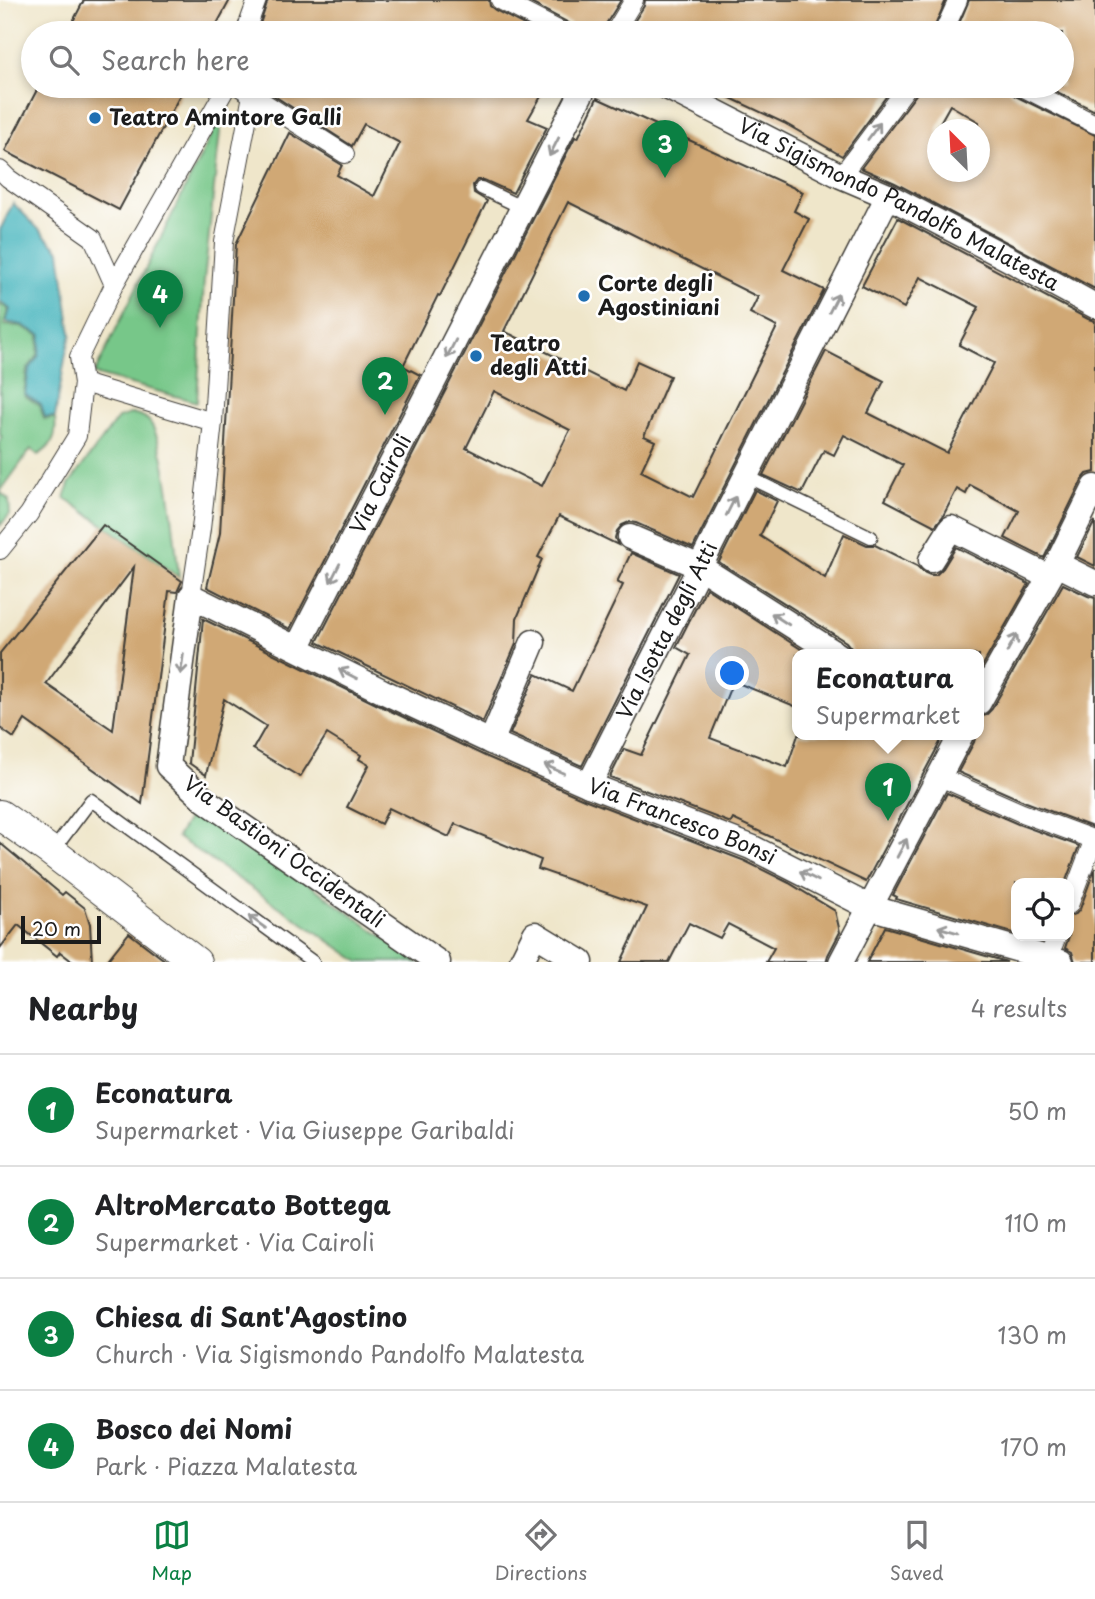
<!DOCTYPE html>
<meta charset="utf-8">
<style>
:root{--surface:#fff;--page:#f6f6f6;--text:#202124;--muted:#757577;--line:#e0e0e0;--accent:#0b8043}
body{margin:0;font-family:"Playpen Sans",sans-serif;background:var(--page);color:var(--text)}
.controls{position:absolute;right:21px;bottom:21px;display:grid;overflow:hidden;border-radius:14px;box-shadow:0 4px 10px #0003}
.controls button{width:63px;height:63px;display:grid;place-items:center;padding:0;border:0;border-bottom:2px solid var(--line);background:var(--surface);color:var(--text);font:35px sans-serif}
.compass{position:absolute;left:927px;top:119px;width:63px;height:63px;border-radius:50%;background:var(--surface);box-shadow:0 4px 10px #0003;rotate:336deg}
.scale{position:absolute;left:21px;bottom:18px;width:80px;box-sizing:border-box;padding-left:7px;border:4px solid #1c1c1c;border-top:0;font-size:19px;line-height:24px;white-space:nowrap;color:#1c1c1c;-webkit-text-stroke:5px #fff;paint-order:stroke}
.you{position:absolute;left:733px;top:674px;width:24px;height:24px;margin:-18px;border:5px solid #fff;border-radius:50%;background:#1a73e8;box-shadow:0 0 0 10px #1a73e833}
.badge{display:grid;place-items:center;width:46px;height:46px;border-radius:50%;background:var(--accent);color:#fff;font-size:23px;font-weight:700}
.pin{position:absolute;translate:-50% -58px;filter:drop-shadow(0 2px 4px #0008)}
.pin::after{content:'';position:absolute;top:37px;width:24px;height:21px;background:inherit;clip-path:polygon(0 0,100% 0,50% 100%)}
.popup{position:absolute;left:792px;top:649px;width:192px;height:91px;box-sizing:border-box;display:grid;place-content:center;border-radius:14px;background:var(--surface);filter:drop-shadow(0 2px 5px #0005);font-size:23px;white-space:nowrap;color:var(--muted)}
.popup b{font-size:26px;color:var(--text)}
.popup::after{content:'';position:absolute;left:50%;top:100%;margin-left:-14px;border:14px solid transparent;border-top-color:var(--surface)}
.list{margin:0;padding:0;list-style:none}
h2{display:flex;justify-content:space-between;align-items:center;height:91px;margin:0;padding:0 28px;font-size:30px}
h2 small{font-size:23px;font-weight:400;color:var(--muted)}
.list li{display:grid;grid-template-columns:46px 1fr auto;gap:21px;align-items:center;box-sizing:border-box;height:112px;padding:0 28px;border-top:2px solid var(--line)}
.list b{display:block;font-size:26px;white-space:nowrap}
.list p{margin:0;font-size:23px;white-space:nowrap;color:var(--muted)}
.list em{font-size:23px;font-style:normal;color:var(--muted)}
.icon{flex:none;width:38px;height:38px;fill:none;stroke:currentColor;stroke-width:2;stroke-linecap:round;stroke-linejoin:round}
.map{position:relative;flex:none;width:1095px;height:962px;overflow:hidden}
.search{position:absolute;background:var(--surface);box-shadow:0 4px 10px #0003;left:21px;right:21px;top:21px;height:77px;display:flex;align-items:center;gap:18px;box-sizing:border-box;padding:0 24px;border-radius:38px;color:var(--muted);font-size:26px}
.sheet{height:539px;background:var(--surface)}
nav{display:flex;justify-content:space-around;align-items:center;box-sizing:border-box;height:98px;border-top:2px solid var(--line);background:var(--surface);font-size:19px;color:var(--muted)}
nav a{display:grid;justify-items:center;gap:4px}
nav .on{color:var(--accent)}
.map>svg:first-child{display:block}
</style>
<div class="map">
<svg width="1095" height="962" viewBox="0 0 1095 962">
<rect width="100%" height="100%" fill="#fff"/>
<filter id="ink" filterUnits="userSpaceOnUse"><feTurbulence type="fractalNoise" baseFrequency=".0143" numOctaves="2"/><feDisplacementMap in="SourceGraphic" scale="14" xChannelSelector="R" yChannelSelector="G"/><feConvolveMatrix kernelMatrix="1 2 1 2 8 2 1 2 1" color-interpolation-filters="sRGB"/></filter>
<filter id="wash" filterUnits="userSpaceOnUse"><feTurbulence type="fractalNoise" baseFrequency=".00686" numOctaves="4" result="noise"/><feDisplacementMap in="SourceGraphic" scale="28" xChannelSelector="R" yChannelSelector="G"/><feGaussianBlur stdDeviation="1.57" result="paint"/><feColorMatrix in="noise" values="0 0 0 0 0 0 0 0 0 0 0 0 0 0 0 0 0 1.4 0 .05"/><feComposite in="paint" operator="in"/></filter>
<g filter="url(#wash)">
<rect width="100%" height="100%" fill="#efe6ca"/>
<g fill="#77c789" stroke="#4a7252" stroke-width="2">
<path d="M222,113l-18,168 -7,121 -103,-28z"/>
<path d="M0,304l8,5 -4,16 17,1 18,9 -1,20 -11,15 -3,25 16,11 4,13 11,-1c2,17 -1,28 -17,37l-7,-6 -31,43 9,8 1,14 -10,12v-86l2,-3 -2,-2z"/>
<path d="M130,414c8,0 13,1 19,7 18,21 26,124 30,156l-114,-79 4,-14 49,-66z"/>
<path d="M197,804l221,158h-58l-183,-125z"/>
</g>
<path fill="#43b3bb" stroke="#30686c" stroke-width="2" d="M13,203l47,48 11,84 -5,18 -11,64h-10l-4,-12 -16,-11 4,-24 10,-15 2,-20 -19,-10 -16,-3 4,-13 -10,-8v-71z"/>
<g id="blocks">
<g fill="#d0a875" fill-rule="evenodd">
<path d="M84,0h146l-18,33h-145z"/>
<path d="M268,0h221l1,6 5,4 45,23h-283z"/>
<path d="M525,0h96l-17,27 -1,6h-28l-1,-6 -5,-4z"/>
<path d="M645,0h301l-14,33h-107l-16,-6 -2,6h-180l17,-27z"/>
<path d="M969,0h126v111l-50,-25h17v-53h-107z"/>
<path d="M39,86h146l-66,124 -114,-59z"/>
<path d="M259,86h288l-19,33 19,8 -34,66 -29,-13h-7l-4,5 1,8 13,8 -47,95 -2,-1 -35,71 17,9 -130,254 -83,-42 13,-54 16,-289 54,-111 52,32 -5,10 37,21 26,-53 -36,-19 -12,22z"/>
<path d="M705,86h114l14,6 4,-6h57l-52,70 -58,-33z"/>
<path d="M919,86h90l1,6 5,4 80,39v154l-200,-106 -34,-15 56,-75zM950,105l29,17v50h-42v-44z"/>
<path d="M597,98l206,94 -9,19 15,8 -26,51 41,20 -131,258 -57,-25 -7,-1 -7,3 -5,6 -2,7 3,7 -59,-29 -21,41 4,2 -25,59 -1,26 -33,78 -166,-80 258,-505 3,1zM568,202l190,95 -8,16 27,14 -84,170 -52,-26 14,-30 -11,-5 26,-60 -33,-15 -13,30 -120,-60zM494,391l76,39 -28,56 -76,-38z"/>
<path d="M898,218l190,101 7,2v151l-8,2 -5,6 -38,78 -39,-20 14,-27 -49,-26 -4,9 -9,-5 -14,27 -8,10 -50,-26 18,-35 -59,-30 -10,20 -10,-5 -22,43 -39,-18 63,-124 58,30 -16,32 79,40 47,-90 -35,-18 20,-38 -59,-30 -16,31 -42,-22z"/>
<path d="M755,490l22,11 -17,35 65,42 19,-44 23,11h8l42,21 6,6 7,3h6l7,-7 13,-21 73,37 -50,88v-17h-126l-2,-7 -5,-6 -127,-80z"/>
<path d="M1095,521v45l-18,-9z"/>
<path d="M103,525l79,56 -5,11 -8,-1 -27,213 -117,-84 -11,18 -14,-10v-75zM134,567l-21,163 -67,-46z"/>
<path d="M631,553l48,21 -97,192 -72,-32 26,-60 36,17 51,-106 -6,-3z"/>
<path d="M1063,584l25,12 7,2v230l-69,-26 -68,-30 16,-30 2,-7h3v-18l7,-2 6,-6z"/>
<path d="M706,588l104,67h-13v52l-64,-26 -23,57 77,29 11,-32h146l-78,147 -133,-63 -2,4 -121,-46 14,-28 17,6 49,-100 -14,-8z"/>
<path d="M203,619l173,85 109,52 99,43 161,62 44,22 46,28 5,21 -12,23 -2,7h-60l8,-14 -46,-24 -8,14 -31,-15 -20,39h-48l26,-55 -109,-38 3,-9 -86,-36 -6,13 -60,-29 -8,16 -34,-17 22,-42 -10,-6 2,-4 -34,-21 -27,43 -47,-28 13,-23 -42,-27 -18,76 -17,-12z"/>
<path d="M947,793l71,31 61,22 -14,37h-49v51l-120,-35 1,-2 -4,-2z"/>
<path d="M0,843l62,52 3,-3 20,16 5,16 2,38h-19l-13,-10 -3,4 -39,-31 -18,23z"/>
<path d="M1095,868v94h-20l-3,-10 -7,-4 4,-12v-20l7,-2 4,-5z"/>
<path d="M885,927l122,35h-140z"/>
<path d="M129,933l38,29h-61z"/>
</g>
</g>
</g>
<g filter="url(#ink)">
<use href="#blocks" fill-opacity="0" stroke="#3c3a36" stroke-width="2"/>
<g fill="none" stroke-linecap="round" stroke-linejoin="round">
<defs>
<g id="service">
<path d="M481,188l42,20"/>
<path d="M746,476l125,61"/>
<path d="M52,852l39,-52 222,162"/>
</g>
<g id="pedestrian">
<path d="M500,0l64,33"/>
<path d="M245,33l12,-33"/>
<path d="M614,33l20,-33"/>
<path d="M943,33l15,-33"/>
<path d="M238,86l107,68"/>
<path d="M1020,86l75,38"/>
<path d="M0,170l8,8 85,60 21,47"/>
<path d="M841,176l67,-90"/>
<path d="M83,383l130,39"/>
<path d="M0,550l29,-36 48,-78 6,-53 -4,-26 35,-72 113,-199"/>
<path d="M191,596l10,-67 12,-107 11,-180 28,-147"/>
<path d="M940,777l82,36 73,27"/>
<path d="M1069,905l25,-66"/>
<path d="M1048,958l9,-22"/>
</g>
<g id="minor">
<path id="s1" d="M665,86l176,90 47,20 121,63 86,47"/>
<path d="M630,537l70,30 138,88"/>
<path d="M931,560l20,-32 98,49"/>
<path d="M1057,564l38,19"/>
<path id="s2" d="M297,648l288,-562"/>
<path d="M979,702l78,-138 38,-77"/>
<path d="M491,742l42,-100"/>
<path id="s3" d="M589,785l299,-589"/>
<path id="s4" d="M438,962l-233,-162 -37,-34 23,-170 191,95 109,51 98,43 162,62 118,60 192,55"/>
<path d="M521,962l14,-28 46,28"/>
<path d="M841,962l120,-227"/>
</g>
<path id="tertiary" d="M0,815l52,37 144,110"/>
</defs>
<use href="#service" stroke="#3c3a36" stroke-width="15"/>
<use href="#pedestrian" stroke="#3c3a36" stroke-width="20"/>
<use href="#minor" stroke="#3c3a36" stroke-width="27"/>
<use href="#tertiary" stroke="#3c3a36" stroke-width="32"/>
<use href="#service" stroke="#fff" stroke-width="12"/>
<use href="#pedestrian" stroke="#fff" stroke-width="18"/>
<use href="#minor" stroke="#fff" stroke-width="24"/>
<use href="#tertiary" stroke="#fff" stroke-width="30"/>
</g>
<defs><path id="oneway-shaft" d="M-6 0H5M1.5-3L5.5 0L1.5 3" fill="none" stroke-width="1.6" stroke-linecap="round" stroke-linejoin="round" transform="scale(1.75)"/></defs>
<g stroke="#999">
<use href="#oneway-shaft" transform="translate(874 131) rotate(-54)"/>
<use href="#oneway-shaft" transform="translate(554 147) rotate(117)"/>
<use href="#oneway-shaft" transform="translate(834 303) rotate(-63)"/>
<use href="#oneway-shaft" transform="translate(451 349) rotate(117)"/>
<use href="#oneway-shaft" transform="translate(731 506) rotate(-63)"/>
<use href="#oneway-shaft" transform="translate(335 573) rotate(117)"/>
<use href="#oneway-shaft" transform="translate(780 619) rotate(-147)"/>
<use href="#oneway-shaft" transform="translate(1012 643) rotate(-61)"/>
<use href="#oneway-shaft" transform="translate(182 664) rotate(98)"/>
<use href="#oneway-shaft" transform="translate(348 674) rotate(-153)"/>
<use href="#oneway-shaft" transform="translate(554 769) rotate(-156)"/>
<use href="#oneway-shaft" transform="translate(902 848) rotate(-62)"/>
<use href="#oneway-shaft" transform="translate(809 876) rotate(-153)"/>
<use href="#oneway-shaft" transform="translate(257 922) rotate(-144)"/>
<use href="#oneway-shaft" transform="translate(948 930) rotate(-164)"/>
</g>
</g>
<g fill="#1f6fb2" stroke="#fff" stroke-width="2.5">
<circle cx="95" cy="118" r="7"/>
<circle cx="584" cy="296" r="7"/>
<circle cx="476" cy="356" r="7"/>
</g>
<g text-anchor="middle" stroke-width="5" stroke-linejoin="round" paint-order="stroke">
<g font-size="21" font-weight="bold" fill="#1c1c1c" stroke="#fff" text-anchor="start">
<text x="109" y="125">Teatro Amintore Galli</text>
<text x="598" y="291">Corte degli<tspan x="598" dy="24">Agostiniani</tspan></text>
<text x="490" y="351">Teatro<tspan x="490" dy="24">degli Atti</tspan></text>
</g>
<g font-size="21" fill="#1c1c1c" stroke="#fff">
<text dy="7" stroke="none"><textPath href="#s1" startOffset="262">Via Sigismondo Pandolfo Malatesta</textPath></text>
<text dy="7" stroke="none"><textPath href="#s2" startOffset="184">Via Cairoli</textPath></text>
<text dy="7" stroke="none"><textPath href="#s3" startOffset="173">Via Isotta degli Atti</textPath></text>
<text dy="7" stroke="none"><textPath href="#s4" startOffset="1046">Via Francesco Bonsi</textPath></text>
<text transform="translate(284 852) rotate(36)" y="7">Via Bastioni Occidentali</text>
</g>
</g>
</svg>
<div class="controls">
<button><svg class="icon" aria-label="locate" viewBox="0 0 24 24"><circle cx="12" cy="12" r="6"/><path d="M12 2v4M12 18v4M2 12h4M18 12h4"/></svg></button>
</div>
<svg class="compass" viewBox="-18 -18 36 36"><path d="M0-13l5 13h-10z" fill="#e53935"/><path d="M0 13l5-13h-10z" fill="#757577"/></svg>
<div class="scale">20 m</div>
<div class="you"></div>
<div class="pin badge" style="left:888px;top:821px">1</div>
<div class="popup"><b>Econatura</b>Supermarket</div>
<div class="pin badge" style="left:385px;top:415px">2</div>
<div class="pin badge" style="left:665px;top:178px">3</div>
<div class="pin badge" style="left:160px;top:328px">4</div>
<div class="search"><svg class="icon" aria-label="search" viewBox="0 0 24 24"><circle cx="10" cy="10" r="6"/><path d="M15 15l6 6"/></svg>Search here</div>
</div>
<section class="sheet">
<h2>Nearby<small>4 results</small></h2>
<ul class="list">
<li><span class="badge">1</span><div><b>Econatura</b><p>Supermarket · Via Giuseppe Garibaldi</p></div><em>50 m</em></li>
<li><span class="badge">2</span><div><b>AltroMercato Bottega</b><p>Supermarket · Via Cairoli</p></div><em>110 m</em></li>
<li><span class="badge">3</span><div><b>Chiesa di Sant'Agostino</b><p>Church · Via Sigismondo Pandolfo Malatesta</p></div><em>130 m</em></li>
<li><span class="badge">4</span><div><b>Bosco dei Nomi</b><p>Park · Piazza Malatesta</p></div><em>170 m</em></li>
</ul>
</section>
<nav>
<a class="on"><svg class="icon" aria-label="map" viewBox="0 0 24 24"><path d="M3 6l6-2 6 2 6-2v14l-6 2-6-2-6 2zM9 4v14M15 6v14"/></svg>Map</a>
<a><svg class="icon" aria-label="directions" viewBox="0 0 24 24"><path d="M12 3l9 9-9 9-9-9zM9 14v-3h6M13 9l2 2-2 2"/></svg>Directions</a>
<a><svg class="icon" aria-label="saved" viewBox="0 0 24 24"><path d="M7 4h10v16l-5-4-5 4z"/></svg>Saved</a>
</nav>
